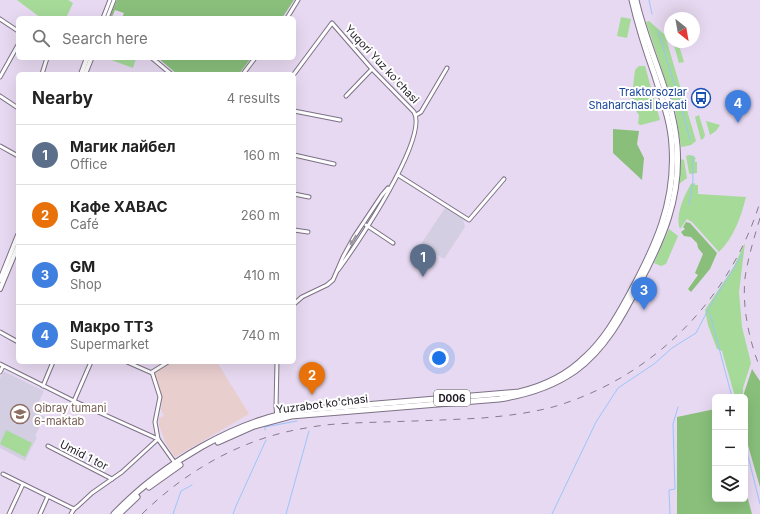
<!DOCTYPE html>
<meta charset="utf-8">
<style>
:root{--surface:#fff;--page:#f6f6f6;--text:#222;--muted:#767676;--line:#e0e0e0;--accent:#db2777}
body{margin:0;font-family:Inter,sans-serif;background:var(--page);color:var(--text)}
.controls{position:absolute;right:12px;bottom:12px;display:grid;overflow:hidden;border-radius:6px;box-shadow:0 4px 16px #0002}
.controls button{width:36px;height:36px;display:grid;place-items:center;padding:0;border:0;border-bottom:1px solid var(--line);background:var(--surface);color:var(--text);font:20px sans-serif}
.compass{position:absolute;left:664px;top:12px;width:36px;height:36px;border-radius:50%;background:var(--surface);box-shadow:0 4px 16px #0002;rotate:149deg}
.you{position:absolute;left:439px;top:358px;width:14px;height:14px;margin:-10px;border:3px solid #fff;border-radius:50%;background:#1a73e8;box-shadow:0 0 0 6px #1a73e833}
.badge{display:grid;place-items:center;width:26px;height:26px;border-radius:50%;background:var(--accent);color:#fff;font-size:13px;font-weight:700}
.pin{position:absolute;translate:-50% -33px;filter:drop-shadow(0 1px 2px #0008)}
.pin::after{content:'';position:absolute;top:21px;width:14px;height:12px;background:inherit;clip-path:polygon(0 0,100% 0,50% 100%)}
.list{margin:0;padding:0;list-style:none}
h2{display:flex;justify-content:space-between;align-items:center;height:52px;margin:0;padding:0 16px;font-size:17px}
h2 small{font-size:13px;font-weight:400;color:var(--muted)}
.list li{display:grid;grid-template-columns:26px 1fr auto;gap:12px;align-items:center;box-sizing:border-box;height:60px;padding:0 16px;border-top:1px solid var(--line)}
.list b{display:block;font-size:15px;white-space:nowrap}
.list p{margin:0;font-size:13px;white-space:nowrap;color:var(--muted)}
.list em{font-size:13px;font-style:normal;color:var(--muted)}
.icon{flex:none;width:22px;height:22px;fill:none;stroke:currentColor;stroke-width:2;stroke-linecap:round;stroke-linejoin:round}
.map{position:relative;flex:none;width:760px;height:514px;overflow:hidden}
.search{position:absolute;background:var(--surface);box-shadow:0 4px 16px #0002;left:16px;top:16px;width:280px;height:44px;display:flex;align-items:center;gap:10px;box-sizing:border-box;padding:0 14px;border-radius:6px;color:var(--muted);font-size:15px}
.panel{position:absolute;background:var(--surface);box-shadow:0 4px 16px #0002;left:16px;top:72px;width:280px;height:292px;border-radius:6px}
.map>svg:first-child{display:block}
</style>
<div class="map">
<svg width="760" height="514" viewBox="0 0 760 514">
<rect width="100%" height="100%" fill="#e7d9f1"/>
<path fill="#e9cece" d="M172,362h45l32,52 -74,43 -9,-13 -7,-19v-7l5,-2 -3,-7 1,-9 -8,-24 1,-4z"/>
<g fill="#d4cee3">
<path d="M445,208l18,11 2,8 -21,32 -23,-15z"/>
<path d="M3,371l41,20 -10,20 11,6 -10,19 2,1 -12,24 -25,-13v-70z"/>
</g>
<g fill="#a5da99">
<path d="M17,0h51l5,3 -7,15h-25z"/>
<path d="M621,17l10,2 -4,19 -10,-2z"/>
<path d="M649,21l16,14 31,106 -5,4 -9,2 -1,-1 -6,-37 -29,-87z"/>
<path d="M673,42h5l6,20 -5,1z"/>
<path d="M106,58h30l-3,10z"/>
<path d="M639,66h6l15,54 -19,5 -3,-1 1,-9 -8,-11 4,-34z"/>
<path d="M699,115l6,20 -1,3 -3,2 -6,-23z"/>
<path d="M706,121l14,4 -4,6 -6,4z"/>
<path d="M689,155l5,1 2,3h-1v3h2v11l-7,1 -1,-1 -3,-17z"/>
<path d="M681,159l3,1 3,18 -8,6 1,-23z"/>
<path d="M695,183v2h3v9l48,3c-5,20 -12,40 -27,55l-27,-30 -5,-3 -7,10c-5,-14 4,-33 11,-45z"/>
<path d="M669,229l9,7 -12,28 -5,2 -7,-3z"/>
<path d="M745,243l-6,49 3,35 9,36 -8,25v9h-8l-13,-46 -5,-2 -9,-24 -3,-15 28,-42z"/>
<path d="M6,430l26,13 -7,14 -25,-13z"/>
</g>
<g fill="#89bf7b">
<path d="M117,0h177l-12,18h-160l2,-5 -9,-3 -3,7h-2z"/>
<path d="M158,58h93l-12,16h-62z"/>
<path d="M613,129l26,2 -2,13 7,14 -2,22 -29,-27z"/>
<path d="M686,222l4,1 27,30 -7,16 -19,23 -3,-3 10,-14 -3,-2 8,-19 -5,-6 -1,-5 -6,-6 -7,-1 -3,-4 4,-3 -2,-2z"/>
<path d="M752,369l8,12v106l-15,-52 -1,-42z"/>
<path d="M715,409v90h30v-11l7,26h-75v-97z"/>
</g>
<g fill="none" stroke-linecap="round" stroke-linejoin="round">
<g stroke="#9bc5fb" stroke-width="1">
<path d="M649,0l3,14"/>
<path d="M658,31l24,78 8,31"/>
<path d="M689,205l4,-25 -1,-24"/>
<path d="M710,314l22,83"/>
<path d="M265,430v-3l32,-6"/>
<path d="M745,444l15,60"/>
<path d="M173,514l8,-23 11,-6"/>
<path d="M233,514l3,-8 30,-66"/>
<path d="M286,514l23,-83"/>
<path d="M552,514l44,-92 22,-34 36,-24 18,-16 24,-15 14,-27 32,-51"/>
<path d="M670,514l-1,-24 6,-1 -2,-65 5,-17"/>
</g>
<defs>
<g id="minor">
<path d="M103,18l7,-18"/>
<path d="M107,18l7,-18"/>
<path d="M287,18l11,-18"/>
<path d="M0,19l18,12"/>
<path d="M152,58l19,16"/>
<path d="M42,74l5,-16"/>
<path d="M243,74l12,-16"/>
<path d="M294,74l38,-51 40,46 42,43c15,26 -58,134 -76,158"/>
<path d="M0,77l18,-32"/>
<path d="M0,96l18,12"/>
<path d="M346,96l26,-27"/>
<path d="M294,111l46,9"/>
<path d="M416,115l5,-3 26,-44"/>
<path d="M0,146l18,10"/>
<path d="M294,155l40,9"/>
<path d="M398,175l71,45 35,-41"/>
<path d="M294,194l15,3"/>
<path d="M366,225l27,18"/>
<path d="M294,230l14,2"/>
<path d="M294,304l8,-7 25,-12 6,-5 10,-23 11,-20 28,-42 6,-7"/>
<path d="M0,332l18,10"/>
<path d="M127,362l25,11"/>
<path d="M0,364l74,37 84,38 -3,-17 5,-25 -8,-25 16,-10"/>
<path d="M0,372l3,-6"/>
<path d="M43,386l10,-24"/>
<path d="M74,401l17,-39"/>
<path d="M277,417l-1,-10 1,-45"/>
<path d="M48,446l64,33"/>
<path d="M3,474l71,35"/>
<path d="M9,514l14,-30"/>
<path d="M40,514l8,-18"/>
<path d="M71,514l3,-5 4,-3 14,-13 30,-21 36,-33 17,24"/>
</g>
<g id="tertiary">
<path d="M81,74l6,-16"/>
<path d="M85,74l6,-15 -2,-1"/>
<path d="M0,280l18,-45"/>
<path d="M0,289l18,-43"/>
</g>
<g id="primary">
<path d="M218,442l36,-16 37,-10 208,-17c27,-4 53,-12 76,-28 30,-22 48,-55 64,-87 24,-45 42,-86 38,-138 -4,-51 -30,-97 -41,-146"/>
<path d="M149,487l31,-22"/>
<path d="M114,514c47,-49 123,-96 191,-104l214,-18c25,-6 48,-17 66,-35 19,-17 32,-40 44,-62 26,-48 47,-92 43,-149 -1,-24 -10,-47 -17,-70 -9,-25 -17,-50 -23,-76"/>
<path d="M119,514l18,-17"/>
</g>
</defs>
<use href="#minor" stroke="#7d7186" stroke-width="5"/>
<use href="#tertiary" stroke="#7d7186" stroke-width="6"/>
<use href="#primary" stroke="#7d7186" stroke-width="7"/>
<use href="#minor" stroke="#fff" stroke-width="3"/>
<use href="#tertiary" stroke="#fff" stroke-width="4"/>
<use href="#primary" stroke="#fff" stroke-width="5"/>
<g stroke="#867c8d" stroke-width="1" stroke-dasharray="7 7" stroke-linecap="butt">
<path d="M760,218c-6,20 -12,40 -15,60 -3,29 4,62 15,90"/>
<path d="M142,514c45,-44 101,-76 164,-86 25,-5 50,-5 76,-6 33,-1 66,-2 100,-4 24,-2 48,-5 71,-11 99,-29 177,-107 207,-205"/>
</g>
</g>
<defs><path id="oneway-solid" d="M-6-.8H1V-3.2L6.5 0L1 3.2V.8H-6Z"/></defs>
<use fill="#9b989c" href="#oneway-solid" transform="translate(353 240) rotate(121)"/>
<defs>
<symbol id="bus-ring" viewBox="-11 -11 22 22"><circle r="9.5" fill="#fff" stroke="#1a4fb4" stroke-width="1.5"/><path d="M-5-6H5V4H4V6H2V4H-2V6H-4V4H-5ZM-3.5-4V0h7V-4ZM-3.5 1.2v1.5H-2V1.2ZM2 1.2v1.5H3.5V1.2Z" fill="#1a4fb4"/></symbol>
<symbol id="school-ring" viewBox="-11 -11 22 22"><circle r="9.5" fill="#fff" stroke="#8d6e63" stroke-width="1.5"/><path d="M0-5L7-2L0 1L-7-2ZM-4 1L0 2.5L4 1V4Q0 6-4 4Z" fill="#8d6e63"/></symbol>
</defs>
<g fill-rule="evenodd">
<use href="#bus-ring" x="690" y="87" width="22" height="22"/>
<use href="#school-ring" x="9" y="403" width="22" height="22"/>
</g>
<g text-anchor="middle" stroke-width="4" stroke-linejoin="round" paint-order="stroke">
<rect fill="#fff" stroke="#635f66" stroke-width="1" x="434" y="390" width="36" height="16" rx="3"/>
<g font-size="10" font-weight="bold" fill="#201b24">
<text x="452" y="402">D006</text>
</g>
<g font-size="11" fill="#201b24" stroke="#fff">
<text transform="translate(382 64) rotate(47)" y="4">Yuqori Yuz ko'chasi</text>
<text transform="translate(322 404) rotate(-7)" y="4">Yuzrabot ko'chasi</text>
<text transform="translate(84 455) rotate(27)" y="4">Umid 1 tor</text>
</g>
<g font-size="11" fill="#164399" stroke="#fff" text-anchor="end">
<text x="687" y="96">Traktorsozlar<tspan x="687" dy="13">Shaharchasi bekati</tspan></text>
</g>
<g font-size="11" fill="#785e54" stroke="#fff" text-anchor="start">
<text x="34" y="412">Qibray tumani<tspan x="34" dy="13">6-maktab</tspan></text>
</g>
</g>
</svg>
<div class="controls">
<button>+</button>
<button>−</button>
<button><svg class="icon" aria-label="layers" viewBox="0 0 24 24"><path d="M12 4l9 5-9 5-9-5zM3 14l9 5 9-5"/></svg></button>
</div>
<svg class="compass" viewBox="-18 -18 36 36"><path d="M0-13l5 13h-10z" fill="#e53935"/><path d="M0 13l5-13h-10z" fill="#767676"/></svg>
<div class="you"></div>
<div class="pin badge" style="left:423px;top:277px;background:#5c6f8a">1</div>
<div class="pin badge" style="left:312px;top:395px;background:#e8710a">2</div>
<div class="pin badge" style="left:644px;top:310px;background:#3f7fe0">3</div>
<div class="pin badge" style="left:738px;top:123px;background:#3f7fe0">4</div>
<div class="search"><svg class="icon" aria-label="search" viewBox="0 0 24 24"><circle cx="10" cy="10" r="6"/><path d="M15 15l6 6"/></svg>Search here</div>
<section class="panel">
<h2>Nearby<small>4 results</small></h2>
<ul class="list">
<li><span class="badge" style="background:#5c6f8a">1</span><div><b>Магик лайбел</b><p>Office</p></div><em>160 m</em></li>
<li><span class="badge" style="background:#e8710a">2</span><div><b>Кафе ХАВАС</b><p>Café</p></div><em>260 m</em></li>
<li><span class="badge" style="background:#3f7fe0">3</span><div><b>GM</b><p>Shop</p></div><em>410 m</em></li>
<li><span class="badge" style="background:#3f7fe0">4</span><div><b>Макро ТТЗ</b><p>Supermarket</p></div><em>740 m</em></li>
</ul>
</section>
</div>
